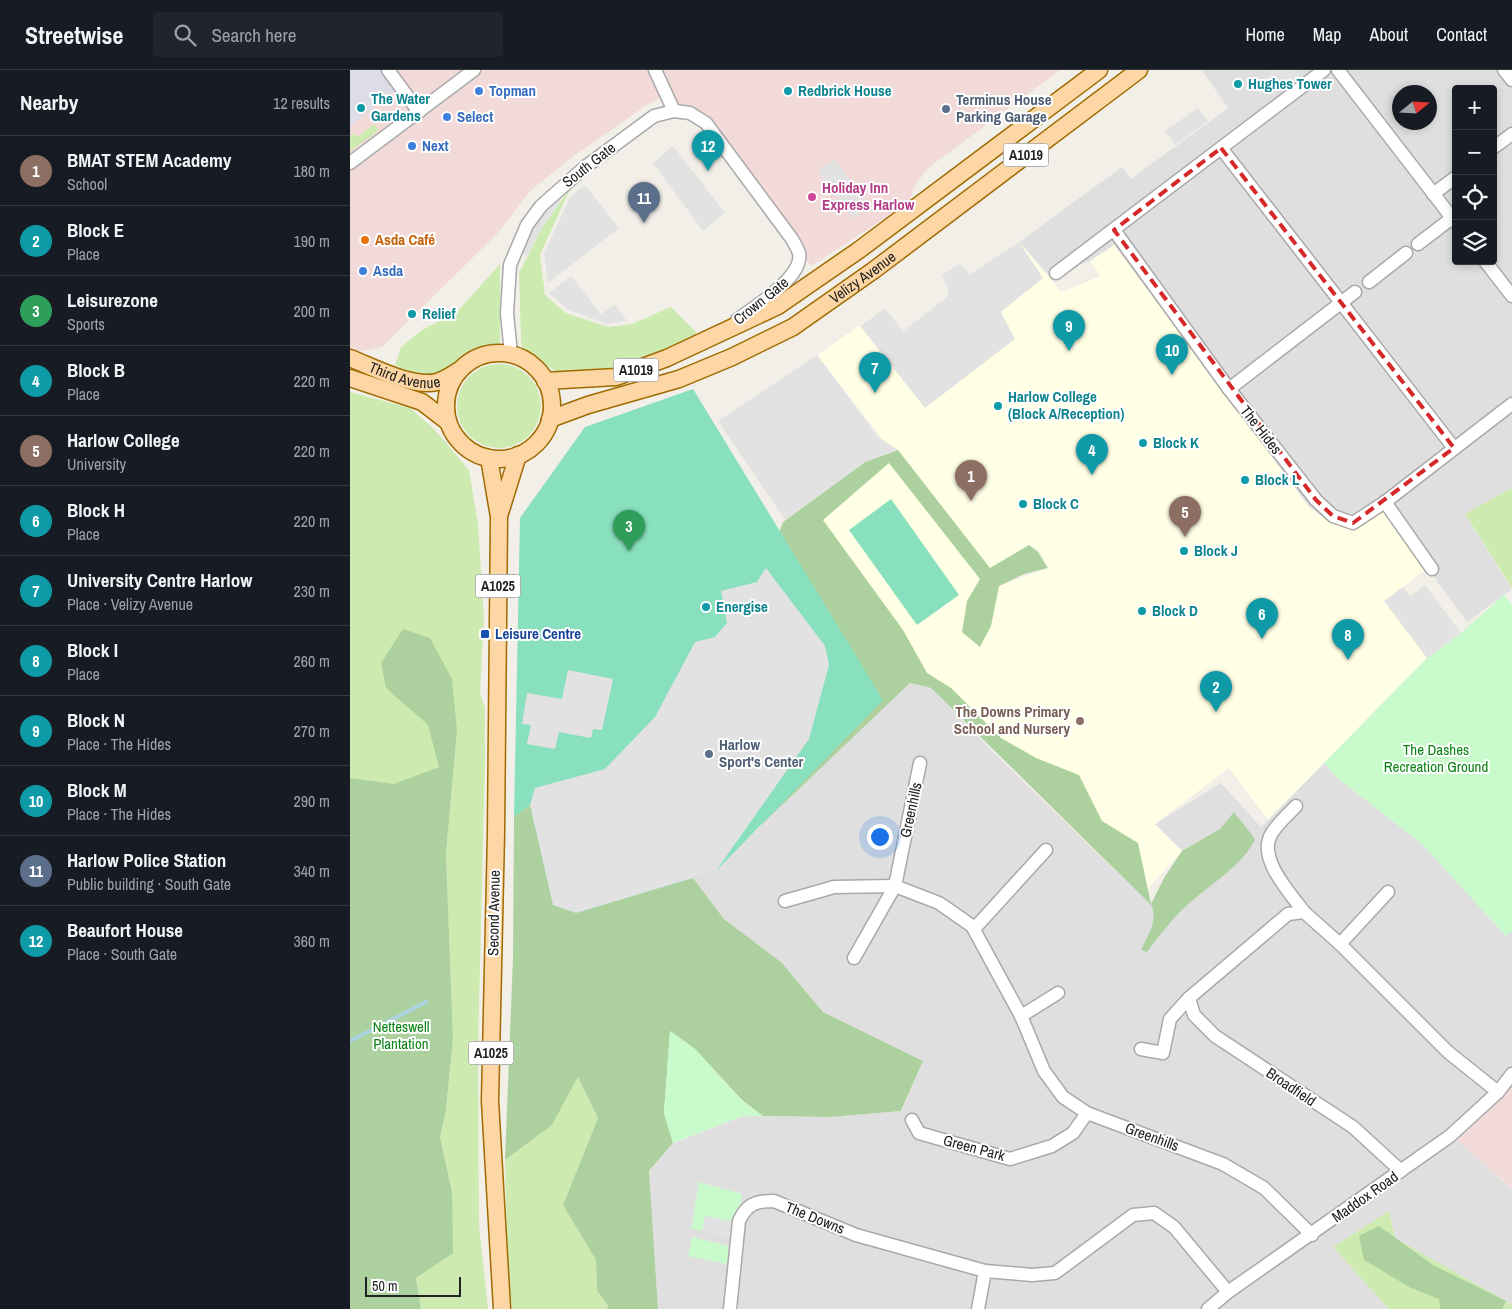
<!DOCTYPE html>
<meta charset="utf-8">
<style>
:root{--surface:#171b24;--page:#20242c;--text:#f1f3f6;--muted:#9ea1a6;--line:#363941;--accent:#d40000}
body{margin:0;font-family:"Archivo Narrow",sans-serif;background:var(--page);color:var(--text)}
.controls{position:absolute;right:15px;top:15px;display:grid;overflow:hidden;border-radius:5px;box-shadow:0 2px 8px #0003}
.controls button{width:45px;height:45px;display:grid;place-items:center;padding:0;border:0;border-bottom:1px solid var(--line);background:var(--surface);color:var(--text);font:25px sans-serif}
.compass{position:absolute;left:1042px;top:15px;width:45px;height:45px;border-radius:50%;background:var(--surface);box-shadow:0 2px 8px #0003;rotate:72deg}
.scale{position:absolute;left:15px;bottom:12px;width:96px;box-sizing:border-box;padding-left:5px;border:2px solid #222;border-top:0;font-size:14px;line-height:18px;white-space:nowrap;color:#222;-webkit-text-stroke:4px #fff;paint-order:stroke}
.you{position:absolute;left:529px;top:766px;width:18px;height:18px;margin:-12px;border:4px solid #fff;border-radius:50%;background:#1a73e8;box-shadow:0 0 0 8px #1a73e833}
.badge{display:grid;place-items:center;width:32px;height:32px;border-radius:50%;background:var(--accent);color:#fff;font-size:16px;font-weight:700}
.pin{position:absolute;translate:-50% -41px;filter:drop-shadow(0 1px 2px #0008)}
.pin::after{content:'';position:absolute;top:26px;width:18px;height:15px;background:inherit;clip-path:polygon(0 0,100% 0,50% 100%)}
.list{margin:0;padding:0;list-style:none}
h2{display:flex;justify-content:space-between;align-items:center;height:65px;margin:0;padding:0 20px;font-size:21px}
h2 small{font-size:16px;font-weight:400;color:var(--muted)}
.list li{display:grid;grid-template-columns:32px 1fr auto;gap:15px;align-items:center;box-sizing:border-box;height:70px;padding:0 20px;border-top:1px solid var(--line)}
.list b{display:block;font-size:19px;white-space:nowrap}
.list p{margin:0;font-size:16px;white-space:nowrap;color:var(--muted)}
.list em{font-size:16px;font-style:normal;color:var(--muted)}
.icon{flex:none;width:28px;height:28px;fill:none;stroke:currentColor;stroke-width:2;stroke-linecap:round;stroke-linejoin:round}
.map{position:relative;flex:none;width:1162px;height:1239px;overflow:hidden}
header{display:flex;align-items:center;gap:30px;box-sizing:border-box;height:70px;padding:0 25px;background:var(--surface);border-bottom:1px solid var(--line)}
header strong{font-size:24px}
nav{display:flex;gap:28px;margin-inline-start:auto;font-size:18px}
.search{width:350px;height:45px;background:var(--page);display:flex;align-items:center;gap:12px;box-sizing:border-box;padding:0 18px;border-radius:5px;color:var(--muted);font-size:19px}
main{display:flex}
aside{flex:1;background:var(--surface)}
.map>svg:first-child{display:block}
</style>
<header>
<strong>Streetwise</strong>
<div class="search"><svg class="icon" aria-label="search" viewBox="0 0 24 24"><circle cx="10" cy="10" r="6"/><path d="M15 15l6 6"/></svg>Search here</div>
<nav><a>Home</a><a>Map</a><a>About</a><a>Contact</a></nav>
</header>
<main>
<aside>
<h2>Nearby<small>12 results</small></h2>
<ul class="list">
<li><span class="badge" style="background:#8d6e63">1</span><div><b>BMAT STEM Academy</b><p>School</p></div><em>180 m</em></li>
<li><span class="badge" style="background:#0f9aa8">2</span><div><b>Block E</b><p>Place</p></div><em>190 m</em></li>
<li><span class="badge" style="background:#2e9e5b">3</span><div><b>Leisurezone</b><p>Sports</p></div><em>200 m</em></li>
<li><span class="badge" style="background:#0f9aa8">4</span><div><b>Block B</b><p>Place</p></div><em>220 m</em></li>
<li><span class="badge" style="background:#8d6e63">5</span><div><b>Harlow College</b><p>University</p></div><em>220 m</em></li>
<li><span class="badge" style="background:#0f9aa8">6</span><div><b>Block H</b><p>Place</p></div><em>220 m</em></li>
<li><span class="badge" style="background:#0f9aa8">7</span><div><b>University Centre Harlow</b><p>Place · Velizy Avenue</p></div><em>230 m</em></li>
<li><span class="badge" style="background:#0f9aa8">8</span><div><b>Block I</b><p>Place</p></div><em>260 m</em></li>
<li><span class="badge" style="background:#0f9aa8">9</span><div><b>Block N</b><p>Place · The Hides</p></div><em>270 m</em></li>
<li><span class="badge" style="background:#0f9aa8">10</span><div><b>Block M</b><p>Place · The Hides</p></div><em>290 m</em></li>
<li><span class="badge" style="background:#5c6f8a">11</span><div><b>Harlow Police Station</b><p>Public building · South Gate</p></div><em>340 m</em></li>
<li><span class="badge" style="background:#0f9aa8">12</span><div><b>Beaufort House</b><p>Place · South Gate</p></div><em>360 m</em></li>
</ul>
</aside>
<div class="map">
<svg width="1162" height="1239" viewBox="0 0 1162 1239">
<rect width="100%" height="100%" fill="#f2efe9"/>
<g fill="#e0dfdf" fill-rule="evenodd">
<path d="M852,0h65l4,6h27l-4,-6h218v418l-47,27 47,74 -45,33 -83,-113 -30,21 -23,-7 -22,-16 -195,-262 -24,16 -40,15 -31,-34 103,-75 9,12 97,-71zM1106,19h37v172h-37zM1050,22h30v30h-30z"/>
<path d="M560,613l21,5 62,64 158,153 13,-27 18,-27 -27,-27 66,-41 40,44 63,-64 16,17 82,64 84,92 6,-5v152l-10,15 -48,40 58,51v117l-117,-68 -6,-27 -55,36 55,62h-731l-9,-137 23,-28 71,-28 87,1 72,-6 21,-50 -100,-49 -42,-50 -57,-43 -31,-41 23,-7 98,-99z"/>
</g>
<g fill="#f2dad9">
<path d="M0,0h710l-132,98 -14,19 -5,16 -98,63 -52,-73 -69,-80 -16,-2 -10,-16 -19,11 -78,55 -38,31 -31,41 -116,114 -29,6 -3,-2z"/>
<path d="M1162,1013v105l-58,-50 48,-40z"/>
</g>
<path fill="#ffffe5" d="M669,172l42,50 40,-16 -11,-15 24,-16 195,262 22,16 23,6 30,-21 42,61 -41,32 42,57 -159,162 -39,-52 -74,56 27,27 -38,42 -225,-219 -110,-149 80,-62 91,116 19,7 48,-18 -8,-18 -10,-5 -39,24 -92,-119 -15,-10 -66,-85 68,-47 18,23 44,-34 1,-8 -6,-14 18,-12 10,11z"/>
<g fill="#cdebb0">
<path d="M24,54l5,6 -29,21v-15l3,-3 4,4z"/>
<path d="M220,119l-30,66 5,40 21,18 42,14 24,-3 39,-17 24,24 5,9 -62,23 -62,11 -17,-1 -36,-21 -2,-12 -2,-67 24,-47z"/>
<path d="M150,194v81l-25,5 -26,18 -27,9 -27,-12 6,-18 21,-17 35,-18z"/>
<circle cx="149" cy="336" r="42"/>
<path d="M0,322l60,16 24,21 35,41 9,54 6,94 -4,75 5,15v51l-7,289 1,177 9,84h-67l-5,-31 36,-86 -12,-55 6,-27 7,-72 -7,-184 11,-123 -31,-13 25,45 -38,30 -63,-11z"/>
<path d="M1162,418v100l-47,-74z"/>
<path d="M228,1007l20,41 -35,87 33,55 1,31 11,16 -1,2h-95l-4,-32 -3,-117 47,-35z"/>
<path d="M1039,1141l6,27 111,63 6,5v3h-123l-56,-62z"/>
</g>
<g fill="#add19e">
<path d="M548,380l92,118 39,-23 9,7 10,16 -24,6 -25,12 -8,40 -11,21 -18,-15 5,-31 13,-22 -91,-116 -66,57 80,110 24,43 24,15 50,50 35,20 43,17 23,46 36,22 13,61 13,-26 18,-27 38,-22 14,-17 21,27c-10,25 -50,49 -70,68 -14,13 -26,29 -38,45l-6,-2c6,-13 18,-31 10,-45l-220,-217 -21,-5 -149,142 5,-257 17,-46 82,-60z"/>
<path d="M53,559l27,9 22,41 5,52 -11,123 7,184 -7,72 -6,27 12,55 1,61 -37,25 5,31h-71v-531l44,6 45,-17 -11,-42 -42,-37 -5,-25z"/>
<path d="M180,735l116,86 47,-13 31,41 57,43 42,50 100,49 -22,50 -71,6 -67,-1 -21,-16 -47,-51 -25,-18 -6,82 9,30 -24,28 9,138h-51l1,-3 -11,-15 -1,-31 -33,-55 35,-87 -20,-41 -26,48 -47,35 8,-202 1,-141z"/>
<path d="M1029,1156l54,39 73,36 -4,8h-62l-1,-10 -28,-11 -47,-28 -5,-24z"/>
</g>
<g fill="#c8facc">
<path d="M1154,525l8,10v326l-6,5 -84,-92 -82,-64 -16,-17 103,-105 34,-25z"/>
<path d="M320,961l25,18 46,51 22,16h-20l-70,27 -9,-30z"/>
<path d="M349,1112l43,12 -6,28 -31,-6 -3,15 -11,-2z"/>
<path d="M342,1167l37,9 -2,18 -39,-8z"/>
</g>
<g fill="#88e0be">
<path d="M343,319l190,311 -167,171 -140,42 -23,-8 -23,-100 -16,12 6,-299 65,-91z"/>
<path d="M541,429l68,96 -42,30 -68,-95z"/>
</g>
<g fill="#e2e2e2">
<path d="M917,0h27l4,6 -25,18 -9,-13 7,-5z"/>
<path d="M848,38l10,13 -33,24 -10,-14z"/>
<path d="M323,76l52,67 -22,18 -50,-68z"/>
<path d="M484,89l36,47 -17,13 -36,-48z"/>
<path d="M235,115l34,43 -71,55 -4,-30 27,-57z"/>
<path d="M206,127l5,4 -18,25 -16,30 -6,-2 10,-29z"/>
<path d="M669,172l24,36 -42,34 14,27 -90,69 -65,-82 25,-18 18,23 44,-34 1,-8 -6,-14 18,-12 10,11z"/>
<path d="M221,206l30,38 14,-9 12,16 -20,3 -40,-15 -18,-16z"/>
<path d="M467,285l61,82 20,13 -33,12 -80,58 -67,-99z"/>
<path d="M416,498l59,78 4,19 -20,74 -93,132 -140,42 -23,-8 -23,-100 5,-17 70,-19 50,-52 40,-75 20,-5 12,-14 -6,-32 36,-9z"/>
<path d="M1075,515l36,48 -34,25 -43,-57 19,-14 7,10z"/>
<path d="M218,600l45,9 -11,51 -9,-1 -2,9 -32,-6 -4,17 -28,-5 4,-19 -9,-1 5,-31 35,6z"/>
<path d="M355,1146l31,6 -3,16 -31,-7z"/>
</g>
<path fill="#dddde8" d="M0,0h30l15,21 -45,35z"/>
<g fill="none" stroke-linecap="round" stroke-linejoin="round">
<path stroke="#aad3df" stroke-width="4" d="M0,971l76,-39"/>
<defs>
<g id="minor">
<path d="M38,0l31,42"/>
<path d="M305,0l19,41"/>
<path d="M988,0l118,153"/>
<path d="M1154,0l8,10"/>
<path d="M871,78l233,300"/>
<path d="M1143,78l19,-14"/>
<path d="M0,93l124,-93"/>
<path d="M1083,124l23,-17"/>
<path d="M764,160l115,159 87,111 17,16 20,7 32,-21 127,-98"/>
<path d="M1068,174l34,-26"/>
<path d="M1135,191l27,35"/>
<path d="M706,203l268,-203"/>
<path d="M1019,212l37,-29"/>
<path d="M161,284l-4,-41 3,-48 17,-40 14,-19 44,-39 69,-51 20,-5 16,2 16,10 86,116c2,4 6,10 7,14 5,24 -45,54 -62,67"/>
<path d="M879,319l126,-97"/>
<path d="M1035,432l47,67"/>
<path d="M946,736c-8,9 -18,17 -24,27 -16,24 18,60 32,79"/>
<path d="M435,831l49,-14 61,-1 44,17 33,23 49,90 23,55 19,26 24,16 136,51 41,24 48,47"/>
<path d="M624,859l72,-79"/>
<path d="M990,874l48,-52"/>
<path d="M504,888l41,-72 25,-123"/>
<path d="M671,946l37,-23"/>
<path d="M791,979l22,4 7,-34 19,-21"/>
<path d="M562,1050l7,13 91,26 42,-13 21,-13 14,-20"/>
<path d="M1051,1101l-48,-44 -138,-91 -21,-21 -5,-17 99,-84 16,-2 36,32 108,108 50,40"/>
<path d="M380,1239l9,-88c8,-17 16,-20 35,-20l82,34 129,36 47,4 23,-2 78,-58 21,-2 20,14 54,65"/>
<path d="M628,1239l7,-38"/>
<path d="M858,1239l20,-17 222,-156 48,-44 14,-18"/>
</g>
<g id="major">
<circle cx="149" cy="336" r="53"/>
<path id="s1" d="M0,288c23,9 62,30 87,24 7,-2 15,-7 21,-11"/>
<path d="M0,308l72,24 26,20"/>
<path d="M195,311l71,-4 51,-19 111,-52 81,-56 240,-180"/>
<path id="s2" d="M200,349l38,-14 91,-26 53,-22 61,-30 81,-57 265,-200"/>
<path d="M139,388l10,59 -3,316 -6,268 12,208"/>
<path d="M150,443l18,-58"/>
</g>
</defs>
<use href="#minor" stroke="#a9a9a9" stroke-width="15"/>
<use href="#major" stroke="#a06b00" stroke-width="19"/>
<use href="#minor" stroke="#fff" stroke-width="12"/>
<use href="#major" stroke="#fcd6a4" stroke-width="16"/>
</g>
<path fill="none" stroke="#d62828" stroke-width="4" stroke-dasharray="10 6" stroke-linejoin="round" d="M871,78l233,300 -101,75 -20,-7 -17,-16 -202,-270z"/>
<g fill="#0f9aa8" stroke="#fff" stroke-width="2">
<circle cx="888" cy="14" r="5"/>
<circle cx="438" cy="21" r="5"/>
<circle cx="11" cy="38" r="5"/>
<circle cx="62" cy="244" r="5"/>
<circle cx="648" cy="336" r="5"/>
<circle cx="793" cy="373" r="5"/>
<circle cx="895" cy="410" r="5"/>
<circle cx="673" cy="434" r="5"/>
<circle cx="834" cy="481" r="5"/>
<circle cx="356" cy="537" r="5"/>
<circle cx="792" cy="541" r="5"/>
</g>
<g fill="#3f7fe0" stroke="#fff" stroke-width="2">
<circle cx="129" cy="21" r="5"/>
<circle cx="97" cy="47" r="5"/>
<circle cx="62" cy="76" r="5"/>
<circle cx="13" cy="201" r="5"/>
</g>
<g fill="#5c6f8a" stroke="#fff" stroke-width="2">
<circle cx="596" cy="39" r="5"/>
<circle cx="359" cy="684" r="5"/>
</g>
<circle fill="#d1479c" stroke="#fff" stroke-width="2" cx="462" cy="127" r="5"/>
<circle fill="#e8710a" stroke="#fff" stroke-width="2" cx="15" cy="170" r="5"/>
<rect fill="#1a4fb4" stroke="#fff" stroke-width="2" x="130" y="559" width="10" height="10" rx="2.5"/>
<circle fill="#8d6e63" stroke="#fff" stroke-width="2" cx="730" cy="651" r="5"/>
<g text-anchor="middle" stroke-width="4" stroke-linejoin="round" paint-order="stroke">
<g fill="#fff" stroke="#646464" stroke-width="1">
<rect x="653.5" y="73.5" width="45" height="23" rx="4"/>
<rect x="263.5" y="288.5" width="45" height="23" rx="4"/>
<rect x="125.5" y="504.5" width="45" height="23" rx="4"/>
<rect x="118.5" y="971.5" width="45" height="23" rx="4"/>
</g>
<g font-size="14" font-weight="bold" fill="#222">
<text x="676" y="90">A1019</text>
<text x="286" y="305">A1019</text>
<text x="148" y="521">A1025</text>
<text x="141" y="988">A1025</text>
</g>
<g font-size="15" font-weight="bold" fill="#0d838f" stroke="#fff" text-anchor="start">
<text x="898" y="19">Hughes Tower</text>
<text x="448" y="26">Redbrick House</text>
<text x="21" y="34">The Water<tspan x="21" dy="17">Gardens</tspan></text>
<text x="72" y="249">Relief</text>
<text x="658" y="332">Harlow College<tspan x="658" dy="17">(Block A/Reception)</tspan></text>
<text x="803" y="378">Block K</text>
<text x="905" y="415">Block L</text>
<text x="683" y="439">Block C</text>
<text x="844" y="486">Block J</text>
<text x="366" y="542">Energise</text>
<text x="802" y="546">Block D</text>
</g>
<g font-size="15" font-weight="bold" fill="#366cbe" stroke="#fff" text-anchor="start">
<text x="139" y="26">Topman</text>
<text x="107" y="52">Select</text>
<text x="72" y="81">Next</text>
<text x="23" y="206">Asda</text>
</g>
<g font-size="15" font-weight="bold" fill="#4e5e75" stroke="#fff" text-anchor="start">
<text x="606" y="35">Terminus House<tspan x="606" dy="17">Parking Garage</tspan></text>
<text x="369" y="680">Harlow<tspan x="369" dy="17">Sport's Center</tspan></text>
</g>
<g font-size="15" fill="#222" stroke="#fff">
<text transform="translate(239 95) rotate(-38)" y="5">South Gate</text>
<text dy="5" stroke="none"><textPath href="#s2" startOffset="346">Velizy Avenue</textPath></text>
<text transform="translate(411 231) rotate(-39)" y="5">Crown Gate</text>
<text dy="5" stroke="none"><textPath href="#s1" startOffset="58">Third Avenue</textPath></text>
<text transform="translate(911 360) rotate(52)" y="5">The Hides</text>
<text transform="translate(561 740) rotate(-78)" y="5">Greenhills</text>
<text transform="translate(144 843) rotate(-89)" y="5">Second Avenue</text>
<text transform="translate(941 1017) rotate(34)" y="5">Broadfield</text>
<text transform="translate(802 1067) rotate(20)" y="5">Greenhills</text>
<text transform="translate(624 1078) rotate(15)" y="5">Green Park</text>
<text transform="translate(1015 1127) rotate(-35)" y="5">Maddox Road</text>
<text transform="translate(465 1148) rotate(22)" y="5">The Downs</text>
</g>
<g font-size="15" font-weight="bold" fill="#b23c85" stroke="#fff" text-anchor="start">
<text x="472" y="123">Holiday Inn<tspan x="472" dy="17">Express Harlow</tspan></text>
</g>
<g font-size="15" font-weight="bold" fill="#c56008" stroke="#fff" text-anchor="start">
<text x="25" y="175">Asda Café</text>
</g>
<g font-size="15" font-weight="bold" fill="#164399" stroke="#fff" text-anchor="start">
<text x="145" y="569">Leisure Centre</text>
</g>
<g font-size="15" font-weight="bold" fill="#785e54" stroke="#fff" text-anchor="end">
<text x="720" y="647">The Downs Primary<tspan x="720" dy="17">School and Nursery</tspan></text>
</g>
<g font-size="15" fill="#0c8416" stroke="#fff">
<text x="1086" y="685">The Dashes<tspan x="1086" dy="17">Recreation Ground</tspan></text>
<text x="51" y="962">Netteswell<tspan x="51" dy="17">Plantation</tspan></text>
</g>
</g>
</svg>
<div class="controls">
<button>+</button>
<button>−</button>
<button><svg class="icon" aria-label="locate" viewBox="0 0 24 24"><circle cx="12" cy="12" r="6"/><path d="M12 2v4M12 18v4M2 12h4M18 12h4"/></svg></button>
<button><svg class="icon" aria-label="layers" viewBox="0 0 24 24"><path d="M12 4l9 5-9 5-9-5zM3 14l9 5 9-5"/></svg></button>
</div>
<svg class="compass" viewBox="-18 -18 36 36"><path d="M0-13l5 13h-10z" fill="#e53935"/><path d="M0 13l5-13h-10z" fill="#9ea1a6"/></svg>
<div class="scale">50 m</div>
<div class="you"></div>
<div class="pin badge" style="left:621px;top:431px;background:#8d6e63">1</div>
<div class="pin badge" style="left:866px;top:642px;background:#0f9aa8">2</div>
<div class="pin badge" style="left:279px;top:481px;background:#2e9e5b">3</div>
<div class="pin badge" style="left:742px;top:405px;background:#0f9aa8">4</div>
<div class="pin badge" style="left:835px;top:467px;background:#8d6e63">5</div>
<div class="pin badge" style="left:912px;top:569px;background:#0f9aa8">6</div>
<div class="pin badge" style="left:525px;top:323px;background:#0f9aa8">7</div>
<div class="pin badge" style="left:998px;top:590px;background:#0f9aa8">8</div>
<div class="pin badge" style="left:719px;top:281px;background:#0f9aa8">9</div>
<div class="pin badge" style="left:822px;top:305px;background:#0f9aa8">10</div>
<div class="pin badge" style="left:294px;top:153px;background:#5c6f8a">11</div>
<div class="pin badge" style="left:358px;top:101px;background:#0f9aa8">12</div>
</div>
</main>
